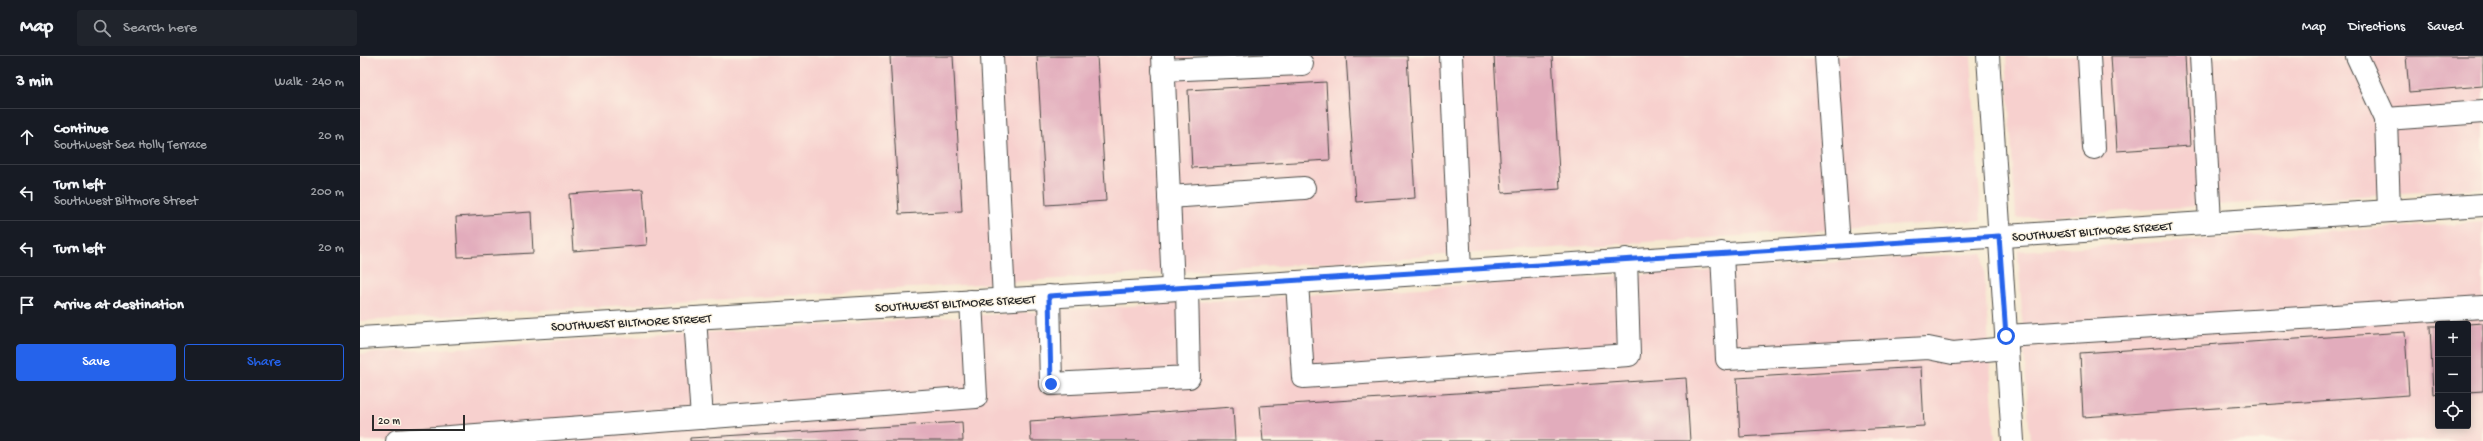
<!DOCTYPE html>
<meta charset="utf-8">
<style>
:root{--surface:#171b24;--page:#20242c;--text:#f1f3f6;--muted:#9ea1a6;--line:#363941;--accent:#2563eb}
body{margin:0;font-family:"Gochi Hand",sans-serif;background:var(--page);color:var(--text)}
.controls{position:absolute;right:12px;bottom:12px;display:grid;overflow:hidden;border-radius:4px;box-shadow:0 2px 10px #0003}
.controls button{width:36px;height:36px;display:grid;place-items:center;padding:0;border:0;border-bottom:1px solid var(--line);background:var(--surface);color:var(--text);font:20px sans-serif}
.scale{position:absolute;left:12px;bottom:10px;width:93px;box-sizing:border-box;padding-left:4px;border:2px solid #2b2b2b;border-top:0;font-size:11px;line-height:14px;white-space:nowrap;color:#2b2b2b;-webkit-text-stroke:3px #fcf5e5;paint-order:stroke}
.stop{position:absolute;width:12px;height:12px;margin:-9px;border:3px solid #2563eb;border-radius:50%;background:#fff}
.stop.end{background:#2563eb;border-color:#fff;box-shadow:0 1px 4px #0008}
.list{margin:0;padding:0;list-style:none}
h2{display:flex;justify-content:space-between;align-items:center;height:52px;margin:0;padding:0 16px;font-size:17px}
h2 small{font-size:13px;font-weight:400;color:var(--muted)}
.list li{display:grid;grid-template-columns:26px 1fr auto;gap:12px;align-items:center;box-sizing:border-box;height:56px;padding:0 16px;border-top:1px solid var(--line)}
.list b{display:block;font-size:15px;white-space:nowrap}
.list p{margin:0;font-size:13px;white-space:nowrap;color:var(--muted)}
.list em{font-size:13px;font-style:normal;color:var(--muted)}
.actions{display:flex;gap:8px;padding:12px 16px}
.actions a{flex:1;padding:9px 0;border:1px solid var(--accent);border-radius:4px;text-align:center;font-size:14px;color:var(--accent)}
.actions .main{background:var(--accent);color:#fff}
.icon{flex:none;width:22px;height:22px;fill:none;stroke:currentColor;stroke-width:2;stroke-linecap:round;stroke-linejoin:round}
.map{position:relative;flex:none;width:2123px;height:385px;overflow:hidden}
header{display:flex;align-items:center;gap:24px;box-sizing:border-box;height:56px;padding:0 20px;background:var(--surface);border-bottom:1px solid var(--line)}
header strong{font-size:19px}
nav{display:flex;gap:22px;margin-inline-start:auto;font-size:14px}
.search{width:280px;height:36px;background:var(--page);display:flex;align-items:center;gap:10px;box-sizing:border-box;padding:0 14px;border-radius:4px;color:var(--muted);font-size:15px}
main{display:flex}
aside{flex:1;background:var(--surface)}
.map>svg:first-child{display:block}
</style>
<header>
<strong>Map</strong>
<div class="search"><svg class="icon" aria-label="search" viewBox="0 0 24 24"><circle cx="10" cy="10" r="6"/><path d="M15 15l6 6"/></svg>Search here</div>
<nav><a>Map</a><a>Directions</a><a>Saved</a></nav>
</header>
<main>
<aside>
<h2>3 min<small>Walk · 240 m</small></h2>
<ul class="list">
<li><svg class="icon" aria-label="ahead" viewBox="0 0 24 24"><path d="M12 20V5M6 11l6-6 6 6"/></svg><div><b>Continue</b><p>Southwest Sea Holly Terrace</p></div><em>20 m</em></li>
<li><svg class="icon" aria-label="left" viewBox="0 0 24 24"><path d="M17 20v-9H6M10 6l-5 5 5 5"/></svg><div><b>Turn left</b><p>Southwest Biltmore Street</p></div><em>200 m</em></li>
<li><svg class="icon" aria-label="left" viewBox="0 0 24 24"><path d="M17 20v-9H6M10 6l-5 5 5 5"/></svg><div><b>Turn left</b></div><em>20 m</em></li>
<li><svg class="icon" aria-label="arrive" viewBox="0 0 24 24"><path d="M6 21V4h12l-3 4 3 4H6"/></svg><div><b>Arrive at destination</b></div></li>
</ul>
<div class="actions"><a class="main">Save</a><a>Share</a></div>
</aside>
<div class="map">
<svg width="2123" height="385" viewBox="0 0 2123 385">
<rect width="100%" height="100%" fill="#fcf5e5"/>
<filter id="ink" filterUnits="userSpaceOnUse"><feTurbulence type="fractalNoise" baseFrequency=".025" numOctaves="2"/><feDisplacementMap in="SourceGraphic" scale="8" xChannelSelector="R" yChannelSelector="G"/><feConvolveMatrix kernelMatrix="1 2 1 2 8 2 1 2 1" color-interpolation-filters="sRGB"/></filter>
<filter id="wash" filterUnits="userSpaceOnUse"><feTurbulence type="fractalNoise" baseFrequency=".012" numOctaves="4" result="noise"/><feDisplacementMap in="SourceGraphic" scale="16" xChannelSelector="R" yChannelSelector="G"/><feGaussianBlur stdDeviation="0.9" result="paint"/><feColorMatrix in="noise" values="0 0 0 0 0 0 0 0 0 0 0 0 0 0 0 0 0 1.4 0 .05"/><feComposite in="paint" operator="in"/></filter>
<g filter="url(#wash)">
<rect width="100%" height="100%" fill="#f6e9d1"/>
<g fill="#f7d0ce" fill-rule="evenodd">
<path d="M0,0h1611l10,164 -687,45 -934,56z"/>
<path d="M1646,0h477v132l-467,30z"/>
<path d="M2123,166v219h-453l-12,-190zM2078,268h30v102h-30z"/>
<path d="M1623,197l12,188h-1635v-87z"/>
</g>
<g id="blocks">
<g fill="#e2acbc">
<path d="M530,0h63l9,155 -63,3z"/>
<path d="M677,0h60l9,145 -60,4z"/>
<path d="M986,0h61l8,142 -59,4z"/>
<path d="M1134,0h58l8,133 -58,4z"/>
<path d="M1751,0h74l5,90 -73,5z"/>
<path d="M2046,0h77v30l-74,6z"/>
<path d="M966,26l4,78 -138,8 -4,-78z"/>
<path d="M283,133l4,56 -74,6 -4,-57z"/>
<path d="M171,156l2,41 -75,4 -2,-40z"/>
<path d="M2123,267v68l-15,1v-68z"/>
<path d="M2070,270h8v67l-5,1z"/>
<path d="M2045,276l4,63 -326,22 -3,-64z"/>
<path d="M1561,311l3,59 -184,11 -3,-59z"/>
<path d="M1326,322l4,63h-427l-3,-35z"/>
<path d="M873,351l2,34h-204l-1,-20z"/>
<path d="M602,366l1,19h-273v-3z"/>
</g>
</g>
</g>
<g filter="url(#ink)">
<use href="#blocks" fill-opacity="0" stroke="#494844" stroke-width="1"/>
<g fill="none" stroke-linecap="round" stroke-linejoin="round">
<defs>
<g id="minor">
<path d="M632,0l12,243"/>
<path d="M803,0l10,233"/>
<path d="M1091,0l9,215"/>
<path d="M1466,0l13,190"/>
<path d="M1628,0l25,385"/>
<path d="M1729,0l5,92"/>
<path d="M1841,0l9,166"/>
<path d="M1997,0l29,63 3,92"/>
<path d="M803,14l139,-6"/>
<path d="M2026,63l97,-7"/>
<path d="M809,141l135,-9"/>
<path d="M1362,197l5,106 201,-11 25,5 54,-5"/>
<path d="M937,226l6,95 326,-22 -3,-96"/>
<path d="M689,240l2,88 138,-7 -2,-89"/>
<path d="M335,262l7,100"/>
<path d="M1646,280l477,-29"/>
<path d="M0,282l937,-56 1186,-77"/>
<path d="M37,385l579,-44 -5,-96"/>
</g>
</defs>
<use href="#minor" stroke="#494844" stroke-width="24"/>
<use href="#minor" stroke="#fff" stroke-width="22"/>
</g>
</g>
<g fill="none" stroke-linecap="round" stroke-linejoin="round" filter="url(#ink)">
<path stroke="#2563eb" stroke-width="5" d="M691,328l-2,-88 950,-60 7,100"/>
</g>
<g text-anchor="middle" stroke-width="3" stroke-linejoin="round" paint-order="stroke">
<g font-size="13" fill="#2b2b2b" stroke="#fcf5e5">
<text transform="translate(1732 174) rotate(-4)" y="5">SOUTHWEST BILTMORE STREET</text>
<text transform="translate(595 246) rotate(-3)" y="5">SOUTHWEST BILTMORE STREET</text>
<text transform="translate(271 265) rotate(-3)" y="5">SOUTHWEST BILTMORE STREET</text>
</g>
</g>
</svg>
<div class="controls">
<button>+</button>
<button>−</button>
<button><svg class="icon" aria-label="locate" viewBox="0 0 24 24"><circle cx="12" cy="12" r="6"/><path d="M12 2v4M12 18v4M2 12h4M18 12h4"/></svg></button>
</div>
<div class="scale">20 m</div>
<div class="stop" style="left:1646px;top:280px"></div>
<div class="stop end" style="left:691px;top:328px"></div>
</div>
</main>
